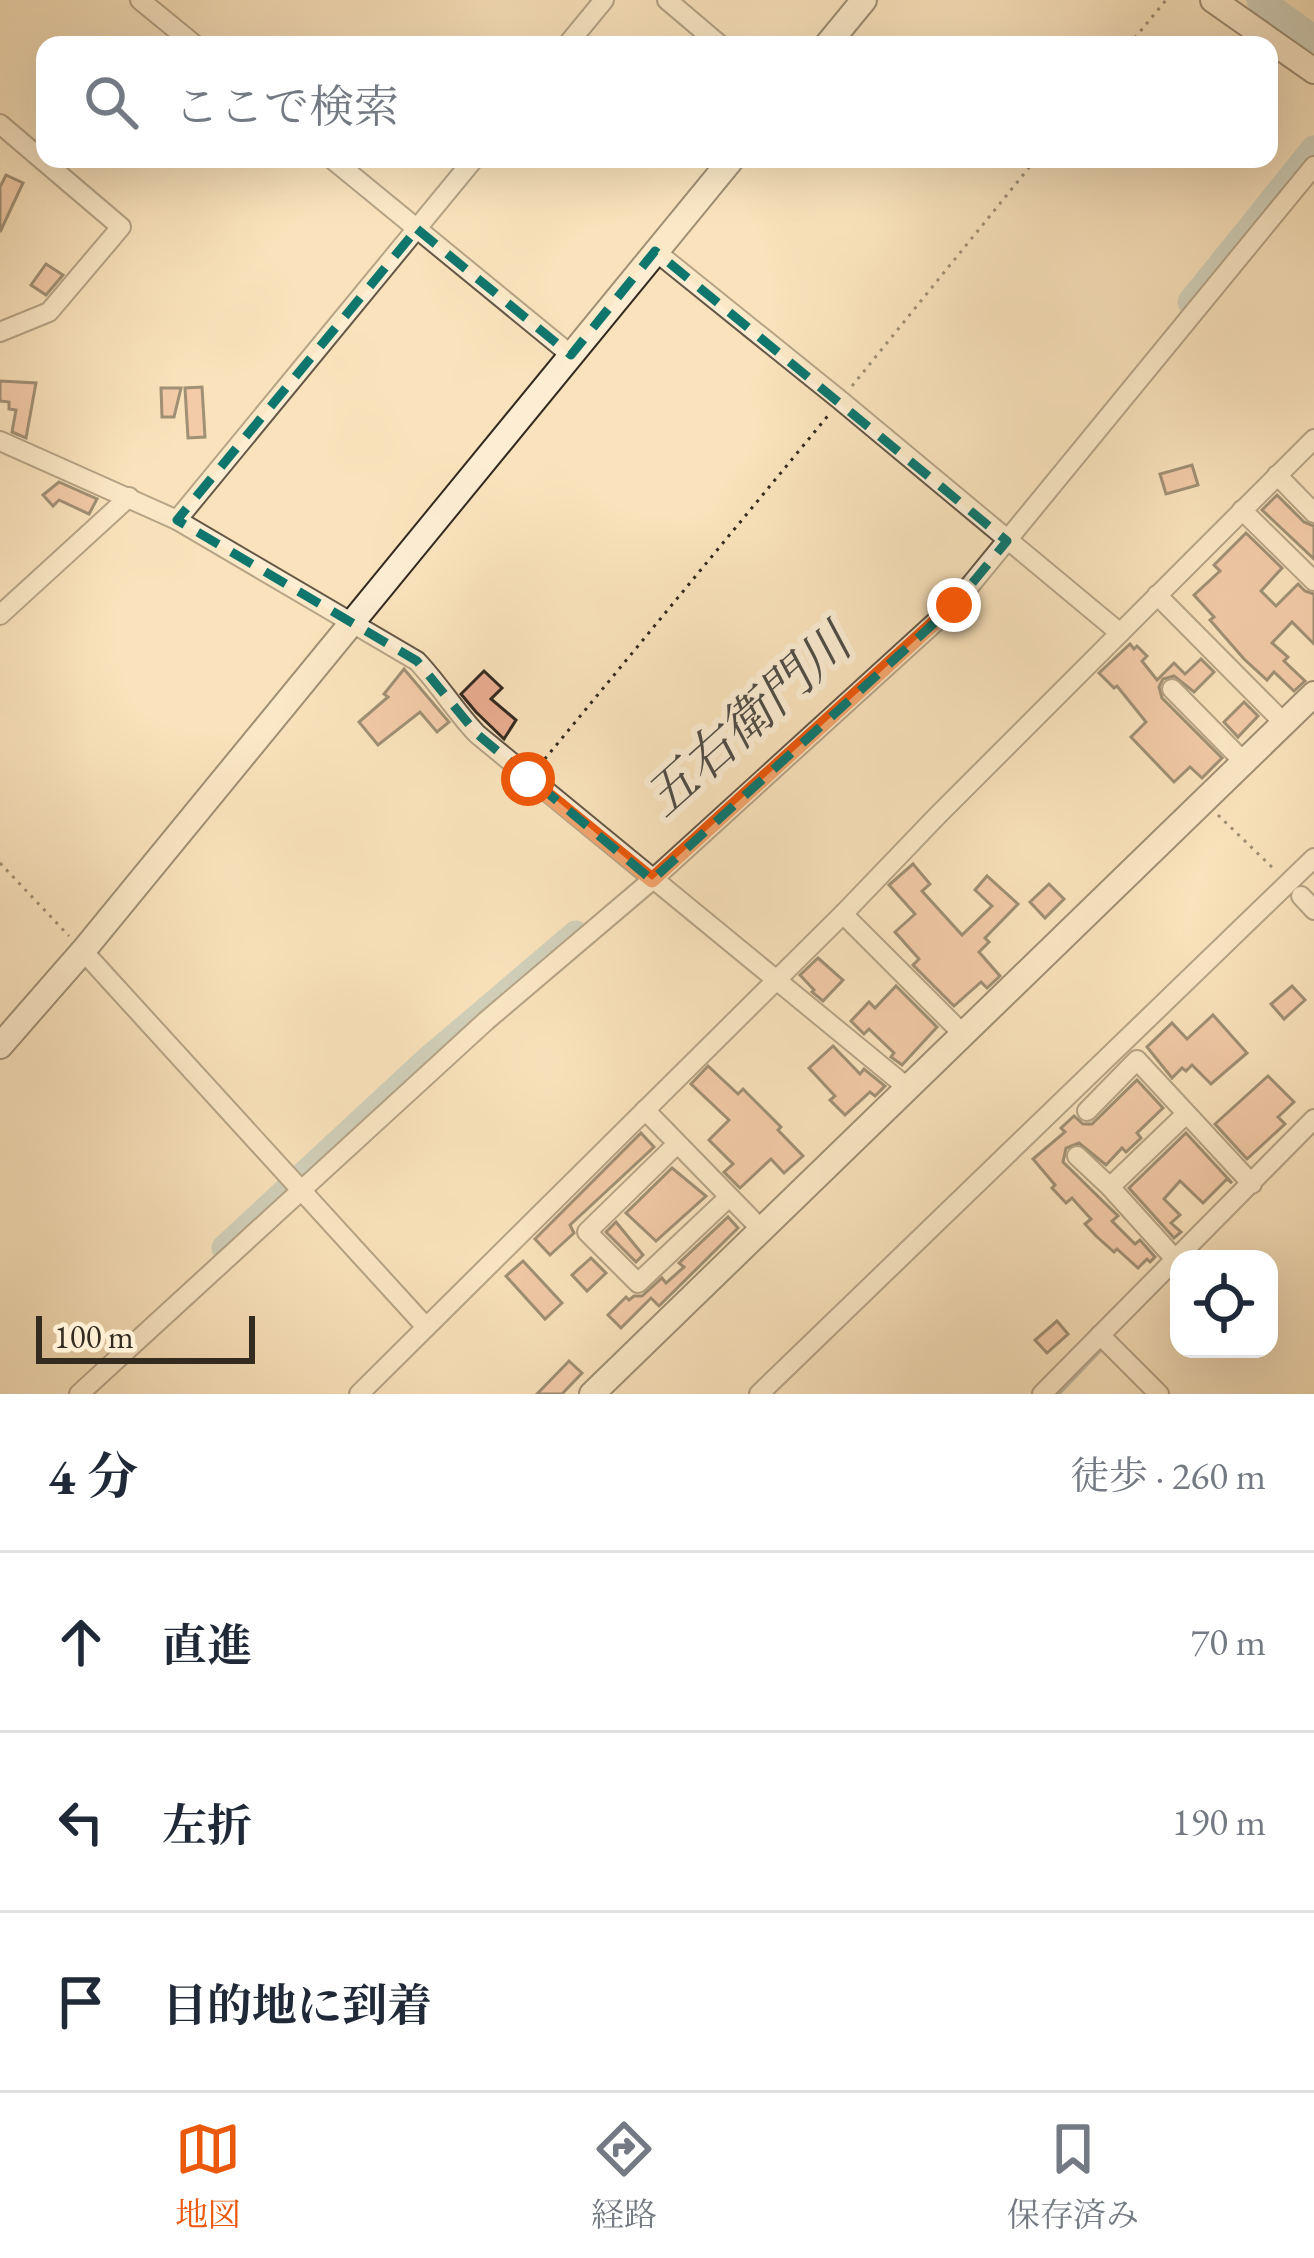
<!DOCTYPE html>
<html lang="ja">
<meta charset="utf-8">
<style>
:root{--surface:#fff;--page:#f6f6f7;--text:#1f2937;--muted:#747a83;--line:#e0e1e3;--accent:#ea580c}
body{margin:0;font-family:"EB Garamond","Noto Serif JP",serif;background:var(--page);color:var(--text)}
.controls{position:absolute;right:36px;bottom:36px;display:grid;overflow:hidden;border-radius:24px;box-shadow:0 12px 48px #0002}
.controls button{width:108px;height:108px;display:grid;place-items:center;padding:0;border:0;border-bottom:3px solid var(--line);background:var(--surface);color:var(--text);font:60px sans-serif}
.scale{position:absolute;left:36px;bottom:30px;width:219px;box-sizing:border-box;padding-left:12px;border:6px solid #332a20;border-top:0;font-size:33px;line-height:42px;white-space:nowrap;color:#332a20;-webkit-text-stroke:9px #fcedd3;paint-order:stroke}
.stop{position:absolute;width:36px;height:36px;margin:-27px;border:9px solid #ea580c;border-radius:50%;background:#fff}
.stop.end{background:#ea580c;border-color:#fff;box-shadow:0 3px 12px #0008}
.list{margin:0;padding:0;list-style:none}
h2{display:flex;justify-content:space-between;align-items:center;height:156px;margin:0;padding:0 48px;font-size:51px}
h2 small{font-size:39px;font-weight:400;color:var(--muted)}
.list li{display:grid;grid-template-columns:78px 1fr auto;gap:36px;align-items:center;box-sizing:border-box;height:180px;padding:0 48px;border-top:3px solid var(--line)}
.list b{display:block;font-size:45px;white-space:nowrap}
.list em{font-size:39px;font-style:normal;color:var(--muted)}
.icon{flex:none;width:66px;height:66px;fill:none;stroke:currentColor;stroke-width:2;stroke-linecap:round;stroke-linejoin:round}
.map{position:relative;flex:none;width:1314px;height:1394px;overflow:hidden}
.search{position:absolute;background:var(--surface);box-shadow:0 12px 48px #0002;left:36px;right:36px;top:36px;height:132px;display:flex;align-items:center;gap:30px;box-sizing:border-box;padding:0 42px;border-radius:24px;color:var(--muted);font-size:45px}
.sheet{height:696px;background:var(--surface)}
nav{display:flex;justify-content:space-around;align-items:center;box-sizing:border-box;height:168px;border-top:3px solid var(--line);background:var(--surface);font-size:33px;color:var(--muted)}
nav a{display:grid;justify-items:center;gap:6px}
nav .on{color:var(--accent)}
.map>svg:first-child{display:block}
</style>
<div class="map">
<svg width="1314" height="1394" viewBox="0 0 1314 1394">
<rect width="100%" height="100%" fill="#fae3bc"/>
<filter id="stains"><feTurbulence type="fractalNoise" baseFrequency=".00167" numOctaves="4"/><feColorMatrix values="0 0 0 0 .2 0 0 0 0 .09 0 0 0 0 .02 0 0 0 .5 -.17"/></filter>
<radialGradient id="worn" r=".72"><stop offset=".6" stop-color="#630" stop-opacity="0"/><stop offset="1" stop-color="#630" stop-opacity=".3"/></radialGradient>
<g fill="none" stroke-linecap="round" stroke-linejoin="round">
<path stroke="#76817d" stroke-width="4.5" d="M1058,1394l46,-48"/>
<g stroke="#a2bbbb" stroke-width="27">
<path d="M1260,0l54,39"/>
<path d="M1191,302l123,-153"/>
<path d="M225,1248l204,-189 147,-125"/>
</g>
</g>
<g fill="#ebad91" stroke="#332a20" stroke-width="3">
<path d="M6,175l17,8 -23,49v-45z"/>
<path d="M46,264l17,11 -17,20 -15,-10z"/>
<path d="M0,381l36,2 -10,55 -14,-6 4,-22 -7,-1v-7l-9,-1z"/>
<path d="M202,387l3,50 -17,1 -3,-50z"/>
<path d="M161,388h20l-7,29h-12z"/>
<path d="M1192,465l6,20 -32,9 -6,-20z"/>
<path d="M59,482l38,17 -8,15 -30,-14 -6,6 -10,-11z"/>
<path d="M1277,495l27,27 10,4v33l-52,-49z"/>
<path d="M1246,533l36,35 -21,23 15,15 22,-22 7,7 9,3v50l-22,-22 -20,21 16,14 -4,4 21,20 -11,10 -20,-19 -7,8 -23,-21 -34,-39 4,-3 -20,-22 26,-24 -6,-6z"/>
<path d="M1130,644l4,5 3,-3 10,10 -5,5 15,19 17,-17 11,11 16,-15 13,13 -20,20 -20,-16 -11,3 -4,8 3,11 60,60 -20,20 -12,-11 -16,15 -43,-45 15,-15 -29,-36 -3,2 -15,-15z"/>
<path d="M404,669l45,53 -12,10 -17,-20 -42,33 -19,-23 29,-25 -4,-3z"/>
<path d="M484,671l18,17 -11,11 25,21 -12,19 -28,-27 -15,-18z"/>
<path d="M1244,702l14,14 -20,21 -14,-15z"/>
<path d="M913,864l17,20 -8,7 40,44 30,-29 -17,-16 12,-14 31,28 -33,34 4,4 -10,10 21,24 -13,12 -6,-6 -27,24 -41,-41 6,-6 -24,-27 20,-18 -26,-29z"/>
<path d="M1049,884l15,15 -19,19 -15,-16z"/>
<path d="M818,958l25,22 -20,21 -11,-9 2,-2 -14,-15z"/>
<path d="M896,986l41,41 -35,38 -11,-8 3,-4 -25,-24 -5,5 -13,-13 18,-19 6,6z"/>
<path d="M1292,986l13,14 -21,19 -13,-15z"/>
<path d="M1213,1015l34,38 -36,31 -19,-19 -6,6 -4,-3 -10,10 -25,-31 25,-24 15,16z"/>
<path d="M833,1046l27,28 4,-5 21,17 -10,10 -5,-4 -25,23 -15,-15 5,-4 -26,-28z"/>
<path d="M708,1066l30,28 5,-5 38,38 -3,3 25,26 -19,17 -13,-14 -31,29 -16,-16 9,-8 -24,-24 20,-20 -38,-36z"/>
<path d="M1268,1076l26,26 -16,15 7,7 -38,35 -32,-35z"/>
<path d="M1137,1080l26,28 -26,25 4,5 -15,14 -4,-4 -16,17 -27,-22 -13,5 -3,14 55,54 -6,5 23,23 5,-4 15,17 -5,5 -3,-3 -9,9 -21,-19 -3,3 -18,-16 -11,-12 6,-5 -19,-21 -6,5 -14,-15 3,-3 -22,-26 32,-27 -4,-4 13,-12 9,8h9z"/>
<path d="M641,1133l13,14 -84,78 4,8 -24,22 -15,-16z"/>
<path d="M1186,1133l46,50 -5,-4 -24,24 -23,-22 -16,18 16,16 -9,8 10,9 -7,6 -45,-50z"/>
<path d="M672,1168l34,28 -50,45 -30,-28z"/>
<path d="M728,1217l10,11 -79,78 -8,-8 -30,30 -13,-13 18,-18 3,3 5,-4h8l20,-18 4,5 18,-16 -5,-4z"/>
<path d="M616,1222l27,33 -7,7 -30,-30z"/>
<path d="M591,1258l15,15 -19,18 -15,-16z"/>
<path d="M523,1261l39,42 -17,16 -39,-43z"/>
<path d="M1057,1321l11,13 -21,19 -12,-13z"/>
<path d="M569,1361l13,12 -20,21h-25z"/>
</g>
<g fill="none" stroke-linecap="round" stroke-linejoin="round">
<defs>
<g id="street">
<path d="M140,0l55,45"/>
<path d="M667,0l53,45"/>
<path d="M567,45l37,-45"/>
<path d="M0,124l121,103 -72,85 -49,20"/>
<path d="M332,159l239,196"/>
<path d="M655,251l185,149 280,233"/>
<path d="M0,441l177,79 240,141c22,23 38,50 60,73l431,354"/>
<path d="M1277,475l37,38"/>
<path d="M1242,510l72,71"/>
<path d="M177,520l297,-361"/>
<path d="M1157,595l127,128"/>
<path d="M0,615l129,-118"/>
<path d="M1172,689l72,73"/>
<path d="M1301,896l13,14"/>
<path d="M843,914l120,120"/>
<path d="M83,951l343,376"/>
<path d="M645,1110l116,119"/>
<path d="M1087,1111l50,-51 115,124"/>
<path d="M677,1144l-90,88 51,51 91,-86"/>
<path d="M1077,1156l33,31 66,73"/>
<path d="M1110,1187l76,-73"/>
<path d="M1100,1335l59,59"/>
<path d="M79,1394l407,-373 166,-141 302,-275 360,-439"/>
<path d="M359,1394l484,-480 95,-99 376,-376"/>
<path d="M759,1394l555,-536"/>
<path d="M1042,1394l272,-275"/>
</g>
<g id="secondary">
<path d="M1213,0l101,71"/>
<path d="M827,45l37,-45"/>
<path d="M0,1046l83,-95 649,-792"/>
<path d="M592,1394l722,-700"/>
</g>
</defs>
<use href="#street" stroke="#655847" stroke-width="22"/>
<use href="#secondary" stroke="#332a20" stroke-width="28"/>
<g stroke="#332a20" stroke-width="3" stroke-dasharray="3 6" stroke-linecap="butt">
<path d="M1129,45l37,-45"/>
<path d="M852,386l184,-227"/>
<path d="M539,766l292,-354"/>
<path d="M1218,815l58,56"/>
<path d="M0,863l69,73"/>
</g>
<use href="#street" stroke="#fcedd3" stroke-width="18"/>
<use href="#secondary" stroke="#fcedd3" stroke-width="24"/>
</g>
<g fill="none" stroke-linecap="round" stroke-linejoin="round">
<path stroke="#ea580c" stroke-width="15" d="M528,779l124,101 302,-275"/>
</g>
<path d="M0 0H1314V1394H0ZM417,229l154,126 84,-104 352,290 -53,64 -302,275 -175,-146 -60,-73 -240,-141z" fill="#fae3bc" fill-opacity=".55" fill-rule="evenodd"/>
<path fill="none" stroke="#0f766e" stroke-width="9" stroke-dasharray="24 15" stroke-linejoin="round" d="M417,229l154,126 84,-104 352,290 -53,64 -302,275 -175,-146 -60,-73 -240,-141z"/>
<g text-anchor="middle" stroke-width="12" stroke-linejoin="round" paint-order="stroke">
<g font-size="51" font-style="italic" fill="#4f4e47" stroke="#fcedd3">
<text transform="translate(747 720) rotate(-42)" y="18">五右衛門川</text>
</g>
</g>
<rect width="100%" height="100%" filter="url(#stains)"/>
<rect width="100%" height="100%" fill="url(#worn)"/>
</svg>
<div class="controls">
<button><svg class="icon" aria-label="locate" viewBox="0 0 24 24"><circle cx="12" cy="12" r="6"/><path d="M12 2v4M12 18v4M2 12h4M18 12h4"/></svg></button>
</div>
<div class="scale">100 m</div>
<div class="stop" style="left:528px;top:779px"></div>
<div class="stop end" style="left:954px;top:605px"></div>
<div class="search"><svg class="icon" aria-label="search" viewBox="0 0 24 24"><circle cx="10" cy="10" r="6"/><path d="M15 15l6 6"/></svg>ここで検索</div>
</div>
<section class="sheet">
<h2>4 分<small>徒歩 · 260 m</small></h2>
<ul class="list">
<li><svg class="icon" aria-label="ahead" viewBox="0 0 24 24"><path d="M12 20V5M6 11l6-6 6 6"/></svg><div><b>直進</b></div><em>70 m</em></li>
<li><svg class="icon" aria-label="left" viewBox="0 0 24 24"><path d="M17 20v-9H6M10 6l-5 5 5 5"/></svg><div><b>左折</b></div><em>190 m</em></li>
<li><svg class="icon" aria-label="arrive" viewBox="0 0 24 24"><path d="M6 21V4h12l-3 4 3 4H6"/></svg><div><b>目的地に到着</b></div></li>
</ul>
</section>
<nav>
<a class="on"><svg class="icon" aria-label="map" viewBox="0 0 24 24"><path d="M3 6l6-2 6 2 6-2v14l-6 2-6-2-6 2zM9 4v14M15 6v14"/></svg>地図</a>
<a><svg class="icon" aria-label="directions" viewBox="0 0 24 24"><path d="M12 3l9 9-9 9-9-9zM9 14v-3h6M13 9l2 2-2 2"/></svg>経路</a>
<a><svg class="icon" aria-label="saved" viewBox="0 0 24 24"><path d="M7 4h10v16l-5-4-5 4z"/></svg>保存済み</a>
</nav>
